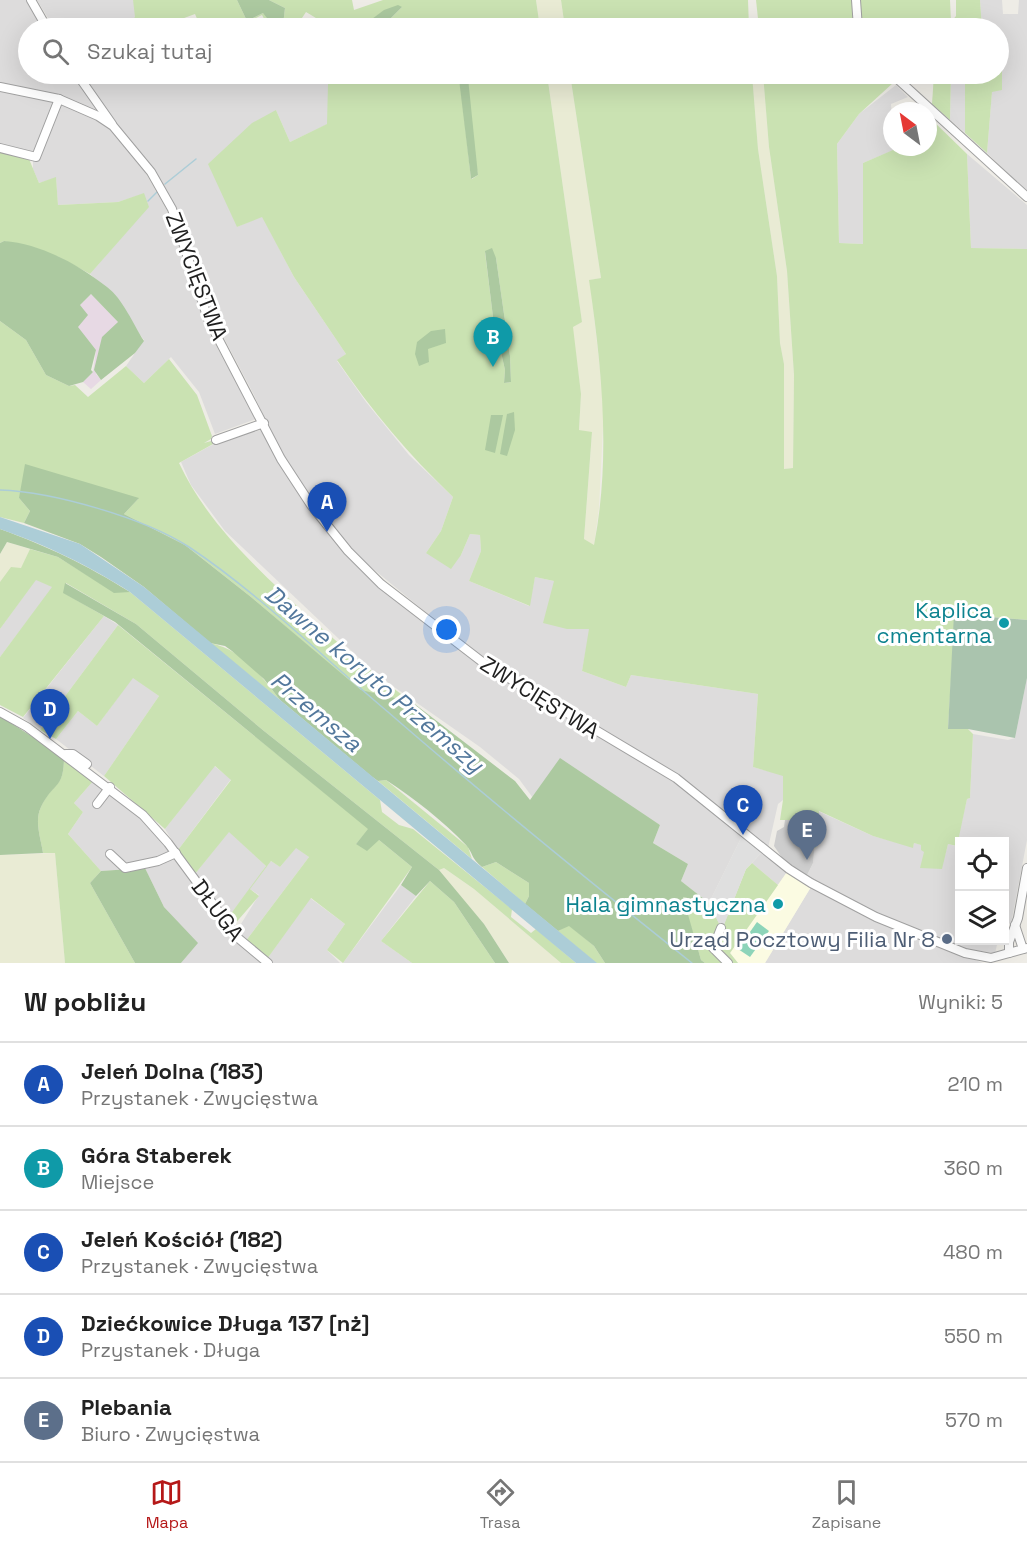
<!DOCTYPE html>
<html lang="pl">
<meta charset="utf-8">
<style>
:root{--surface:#fff;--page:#f2f2f2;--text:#222;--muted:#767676;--line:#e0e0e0;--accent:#b51818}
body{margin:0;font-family:"Space Grotesk",sans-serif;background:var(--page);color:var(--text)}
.controls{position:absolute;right:18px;bottom:18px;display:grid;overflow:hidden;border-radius:0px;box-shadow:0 6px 24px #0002}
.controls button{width:54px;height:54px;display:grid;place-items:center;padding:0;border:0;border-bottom:2px solid var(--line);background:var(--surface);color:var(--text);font:30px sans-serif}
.compass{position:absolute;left:883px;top:102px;width:54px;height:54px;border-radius:50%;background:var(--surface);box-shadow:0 6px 24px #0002;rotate:328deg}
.you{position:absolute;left:447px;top:630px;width:21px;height:21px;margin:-15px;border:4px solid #fff;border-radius:50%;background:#1a73e8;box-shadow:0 0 0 9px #1a73e833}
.badge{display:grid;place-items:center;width:39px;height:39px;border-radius:50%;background:var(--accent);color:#fff;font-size:20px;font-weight:700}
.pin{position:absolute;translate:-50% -50px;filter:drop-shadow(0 2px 3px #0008)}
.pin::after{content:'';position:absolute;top:32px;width:21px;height:18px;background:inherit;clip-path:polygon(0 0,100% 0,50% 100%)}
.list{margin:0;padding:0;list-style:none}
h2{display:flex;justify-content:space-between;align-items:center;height:78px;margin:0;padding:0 24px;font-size:26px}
h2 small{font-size:20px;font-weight:400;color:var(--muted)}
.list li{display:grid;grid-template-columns:39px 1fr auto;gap:18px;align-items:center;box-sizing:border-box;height:84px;padding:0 24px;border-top:2px solid var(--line)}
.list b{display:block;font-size:22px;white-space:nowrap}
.list p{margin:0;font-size:20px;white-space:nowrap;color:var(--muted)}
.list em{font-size:20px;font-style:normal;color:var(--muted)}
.icon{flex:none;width:33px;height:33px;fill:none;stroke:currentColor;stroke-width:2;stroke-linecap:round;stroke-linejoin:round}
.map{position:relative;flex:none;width:1027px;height:963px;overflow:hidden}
.search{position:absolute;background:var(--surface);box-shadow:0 6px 24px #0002;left:18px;right:18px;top:18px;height:66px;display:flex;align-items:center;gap:15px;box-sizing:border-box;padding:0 21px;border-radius:33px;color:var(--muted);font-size:22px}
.sheet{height:498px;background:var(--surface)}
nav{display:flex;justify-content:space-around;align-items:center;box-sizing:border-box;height:84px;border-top:2px solid var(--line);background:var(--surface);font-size:16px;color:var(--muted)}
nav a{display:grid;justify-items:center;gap:3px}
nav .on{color:var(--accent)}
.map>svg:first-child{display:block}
</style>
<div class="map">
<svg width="1027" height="963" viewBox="0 0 1027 963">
<rect width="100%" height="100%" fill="#eeece6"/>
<g fill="#dddcdc">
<path d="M0,0h27l16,28h-15v46h45l29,36 -2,4 -57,-23 -43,-8z"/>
<path d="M37,0h96l3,9 -1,8 -7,6 3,5h-77z"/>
<path d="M980,0h22l1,14h15l1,-14h8v191l-40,-38 5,-62 10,-2v-41h-3l-1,-20h-16z"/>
<path d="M82,74h239l7,10v40l-38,18 -14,-32 -39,117 25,-11 32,61 52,77 -9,7 29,41 43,53 44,42 -12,34 -15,22 35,2 9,-21 10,1 1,16 -12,30 60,25 6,-29 19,4 13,48h23l-8,42 44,16 5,-12 127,19 -5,73 30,8v25l-5,4 -10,44 -98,-78 -183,-107 -127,-105 -54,-63 -23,-37 -29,-63 -48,-91 -39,-114 -48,-61z"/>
<path d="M951,74h14v59l-15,-13z"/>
<path d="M896,85l12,12 -17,7 3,46 -31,13v81l-24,-1 -2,-99 22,-30z"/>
<path d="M0,91l54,9 28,12 27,16 33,39 26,45 38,115 50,92 -41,15 -16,-42 -28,-35 -27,26 -18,-17 18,-26 -40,-54 -14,-12 58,-67 -5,-13 -25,8 -60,3 -2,-27 -17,5 -6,-14v-15l-33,-9z"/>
<path d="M967,154l60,51v44l-56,-1z"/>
<path d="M263,430l37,67 34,42 35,39 114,89 182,107 77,62 -33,67 -28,-22 7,-17 -35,-21 7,-18 -29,-17 -98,-10 -14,-19 -39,-32 -103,-72 -152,-144 -34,-46 -10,-23 40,-22 28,-9z"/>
<path d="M36,579l17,8 -53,70v-28z"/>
<path d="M104,616l14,9 -78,105 -17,-12z"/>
<path d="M133,677l26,19 -55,80 -48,-37 22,-28 19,15z"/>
<path d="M1027,678v162l-16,84 -6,-2 -1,-80h-44v98l38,1 -3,12 -28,-4 -38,-14 -52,-21 -71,-37 7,-14 5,-52 55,25 40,11 1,-4 8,2 23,10 3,-11 8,2 11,-47 3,-1 3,-64 35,6 7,-2z"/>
<path d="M214,766l17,13 -53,71 -13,-21z"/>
<path d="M94,780l59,48 93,123 19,12h-84l16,-20 -33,-36 -19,-39 -44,3 -33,-37 15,-22 -9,-9z"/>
<path d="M229,831l37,35 -6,9 11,-14 9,6 16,-20 13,10 -64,85 -9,-10 23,-37 -9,-6 -23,30 -32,-45z"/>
<path d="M762,852l25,20 -9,13 -26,-22z"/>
<path d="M401,885l15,11 -35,45 31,22h-69z"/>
<path d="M811,887l64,34 108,42h-218z"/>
<path d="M310,898l35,26 -18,26 13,13h-67l-6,-4z"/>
</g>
<path fill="#e7d9e4" d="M91,294l27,28 -22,52 5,6 -10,9 -8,-7 10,-10 3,-22 -19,-23 3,-22z"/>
<path fill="#fbfbe2" d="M787,872l24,15 -46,76h-27l-8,-10z"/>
<path fill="#cdcdcd" d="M818,811l-5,52 -7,14 -21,-15 -11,-16 3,-15 7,-4 1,-7h-5z"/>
<g fill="#e9ebd4">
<path d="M536,0h25l4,28h-25z"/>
<path d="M547,74h23l31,204 -11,2 14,126 -5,102 -5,38 -10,-7 8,-106 -13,-3 2,-36 -9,-68 10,-4z"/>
<path d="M752,74h11l6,73 18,124 7,104 -1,93 -9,1v-105l-4,-21 -3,-67 -19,-127z"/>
<path d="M7,542l23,7 -9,20 -21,13v-28z"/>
<path d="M55,853l10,110h-65v-108z"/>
<path d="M444,868l30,21 87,74h-52l-25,-39 -41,-46 -4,-8z"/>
</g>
<g fill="#cae2b2" fill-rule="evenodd">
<path d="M133,0h104l10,21 16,-8 20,12 2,-17 -16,-8h83l2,10 29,-10h153l4,28h-159l21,-21c-22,4 -16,5 -32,16 -21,14 -45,1 -64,-11l-4,6 1,10h-34l-7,-13 -26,13h-35l-6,-14 -38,14h-26l-3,-5 7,-6z"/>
<path d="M561,0h187l1,28h-184z"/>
<path d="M756,0h96l1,28h-94z"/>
<path d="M859,0h91l1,22 5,-6v-16h24l2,28h-119z"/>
<path d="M999,48h3v42l-10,2 -5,61 -22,-20v-59h33z"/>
<path d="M321,74l6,3 14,-3h206l35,248 -9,5 8,67 -2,36 13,2 -8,107 10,6c17,-87 8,-177 -5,-265l12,-2 -31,-204h182l6,75 19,127 3,67 4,21v105l9,-1 1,-93 -7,-104 -18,-124 -6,-73h122l8,9 -34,31 -22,30 2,99 24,1v-81l30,-13v-3h35v-31l39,38 4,94 56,1v371l-72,-6 -7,115h20l5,5 -3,64 -3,1 -10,47 -9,-2 -6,25 -22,-1 4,-16 -3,-2v-5l-7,-2 -1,5 -40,-12 -54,-25 -3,37 -9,-6 3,-10 -4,-9 -7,-3h-19l3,-20v-24l-30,-9 5,-73 -127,-19 -5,12 -44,-16 7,-42h-22l-24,-6 11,-42 -19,-4 -5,29 -61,-25 12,-30 -1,-16 -10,-1 -9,21 -10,14 -25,-16 15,-22 12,-34c-45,-43 -81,-86 -116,-137l9,-6 -52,-77 -32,-60 -25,10 -29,-63 44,-41 24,-13 14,32 37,-18 1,-40zM460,79l18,96 -6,4h-1zM485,252l11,6 14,98 1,26 -7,1 1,-13 -12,-53z"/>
<path d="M934,74h17l-1,46 -18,-16z"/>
<path d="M0,150l29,9 10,24 17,-6 2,28 60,-3 26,-9 5,14 -59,67 -31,-17 -55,-16 -4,2z"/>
<path d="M0,321l26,19 20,35 23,11 6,-1 13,12 38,-31 18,17 25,-24 28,36 15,41 -1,3 -7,4 7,-2 2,3 -34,19c29,62 81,108 130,154 34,30 66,59 103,85l-51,-11 -110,-94 -66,-52 -61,-31 14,-15 -119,-1 11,13 -6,12 -24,-6z"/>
<path d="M30,549l28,8 56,35h16l250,208 2,12 17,13 14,4 99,80 -1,8 20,16 5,-4 40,34h-15l-87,-74 -30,-21 -5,2 -175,-139 -128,-107 -70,-41 -2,10 40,23 -81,101 -23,-12v-48l52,-70 -16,-7 -36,49v-47l11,-15 10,1z"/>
<path d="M118,625l251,204 -13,15 23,-4 33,27 -69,96 -16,-13 18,-26 -34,-26 -44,61 -22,-17 64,-85 -13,-9 -16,19 -9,-6 -21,28 9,7 -26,30 -6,-7 39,-53 -37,-34 -34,42 -17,-24 53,-70 -16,-14 -50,63 -61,-53 55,-80 -26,-18 -36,48 -19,-15 -22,28 -16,-9z"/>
<path d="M210,643c31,6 52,33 70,57z"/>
<path d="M64,757l30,23 -20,23 9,9 -15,22 33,37 -11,12 45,80h-70l-10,-110h-12c-2,-14 -9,-32 -2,-46 11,-25 23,-17 23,-50z"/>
<path d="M386,780l82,67 4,12 -94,-78z"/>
<path d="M496,862l33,21v13l-4,8 -43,-37z"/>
<path d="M752,863l26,22 -48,68 8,10h-33l-4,-3 -19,-63 27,6 13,26 24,-60z"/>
<path d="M430,881l24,21 41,61h-83l-31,-22z"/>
<path d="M569,925l25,21 11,17h-9l-38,-32z"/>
</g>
<g fill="#acc9a0">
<path d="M237,0h32l16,8 -2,17 -8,3 -12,-15 -16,8z"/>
<path d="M398,5l4,2 -21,21h-21l24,-18z"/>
<path d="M468,78l10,97 -7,4 -12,-100z"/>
<path d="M4,241c38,3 75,24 103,46 16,12 26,37 37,54l-9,12 -34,27 -7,-10 8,-33 16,-15 -27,-28 -11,11 8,10 -10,12 18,23 -5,20 2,2 -10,10 -14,4 -23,-11 -20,-35 -26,-19v-78z"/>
<path d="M492,248l4,10 14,98 1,26 -7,1 1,-13 -12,-53 -8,-66z"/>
<path d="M445,329l1,14 -18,6 1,13 -10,4 -4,-12 2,-12 14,-11z"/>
<path d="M514,412l1,18 -8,26 -7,-2 7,-40z"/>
<path d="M491,415h12l-8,38 -10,-3z"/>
<path d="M25,464l114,34 -15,16 61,31 66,52 110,93 51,12 103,79 15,19 30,-42 100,67 -7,18 35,21 -7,17 28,22 -26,-6 18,63 4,3h-100l-11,-17 -25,-20 -11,5 -33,-27 4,-8v-13l-33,-21 -14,5c-11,-9 -9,-14 -16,-22 -23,-24 -52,-47 -80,-65l-8,1 -7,-5 -91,-76 -16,-21 -32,-28 -7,-5 -15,-3 -66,-56 -43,-30 -21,-13 -56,-21 6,-12 -11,-13z"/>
<path d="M0,529c49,18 85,35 130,63l-16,1 -56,-36 -51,-15 -7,12z"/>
<path d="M65,583l71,41 128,107 175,139 45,54 25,39h-14l-41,-61 -24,-21 -14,15 -15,-11 11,-18 -33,-27 -12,11 -11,-7 12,-15 -253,-207 -52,-29z"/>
<path d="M0,716l64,41c0,33 -11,25 -23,50 -7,14 0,32 2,46l-43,2z"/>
<path d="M145,868l19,39 34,36 -17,20h-46l-45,-80 11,-12z"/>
</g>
<path fill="#aac4ae" d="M954,614l73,6v58l-12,60 -47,-9h-20z"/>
<path fill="#8dd4b9" d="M757,922l12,9 -19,26 -12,-8z"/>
<path fill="#dfdfdf" d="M742,836l20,16 -16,17 -24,61 -13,-27z"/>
<path fill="#accdd7" d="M0,517l80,27 64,43 453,376h-21l-446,-371c-44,-28 -82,-46 -130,-63z"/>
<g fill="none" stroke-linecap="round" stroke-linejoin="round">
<g stroke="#accdd7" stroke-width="1.5">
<path d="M165,184l31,-25"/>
<path d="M148,201l10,-10"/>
<path d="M0,490c54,2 144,28 189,57 68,45 136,112 199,165 99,86 201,169 304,251"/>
</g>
<defs>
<g id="minor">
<path d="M31,0l16,28"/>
<path d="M856,0l2,28"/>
<path d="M77,74l35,50"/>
<path d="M892,74l135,123"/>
<path d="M0,87l59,12 39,17 15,10 38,46 21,37 36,110 73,140 30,46 37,46 33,33 104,80 191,114 113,91 22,14 65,34 89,36 26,5 36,-10"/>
<path d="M0,148l36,9 23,-58"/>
<path d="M216,440l48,-17"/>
<path d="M0,712l27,15 116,88 25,28 70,95 30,25"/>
<path d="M66,754h7l14,10"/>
<path d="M97,804l13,-17"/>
<path d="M110,854l15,14 33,-7 18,-8"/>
<path d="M1015,925l8,24"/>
<path d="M721,928l-8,20 15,15"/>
<path d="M1009,953v-11l9,-24 9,-50"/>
</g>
</defs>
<use href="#minor" stroke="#a0a0a0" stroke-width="10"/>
<use href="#minor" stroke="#fff" stroke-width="8"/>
</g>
<g fill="#0f9aa8" stroke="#fff" stroke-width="2">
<circle cx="1004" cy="623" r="6"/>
<circle cx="778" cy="904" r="6"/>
</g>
<circle fill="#5c6f8a" stroke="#fff" stroke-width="2" cx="947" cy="939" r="6"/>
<g text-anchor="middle" stroke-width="6" stroke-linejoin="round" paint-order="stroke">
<g font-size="22" fill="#1f1f1f" stroke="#fff">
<text transform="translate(197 276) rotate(69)" y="8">ZWYCIĘSTWA</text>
<text transform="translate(540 697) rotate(32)" y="8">ZWYCIĘSTWA</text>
<text transform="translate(218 910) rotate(53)" y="8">DŁUGA</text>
</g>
<g font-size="22" fill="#0d838f" stroke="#fff" text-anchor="end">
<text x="992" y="618">Kaplica<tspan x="992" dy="25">cmentarna</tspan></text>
<text x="766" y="912">Hala gimnastyczna</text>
</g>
<g font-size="22" fill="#4e5e75" stroke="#fff" text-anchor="end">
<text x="935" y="947">Urząd Pocztowy Filia Nr 8</text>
</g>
<g font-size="24" font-style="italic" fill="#53789c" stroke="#fff">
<text transform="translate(374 679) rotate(40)" y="8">Dawne koryto Przemszy</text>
<text transform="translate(316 712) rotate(40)" y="8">Przemsza</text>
</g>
</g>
</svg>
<div class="controls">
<button><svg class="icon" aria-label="locate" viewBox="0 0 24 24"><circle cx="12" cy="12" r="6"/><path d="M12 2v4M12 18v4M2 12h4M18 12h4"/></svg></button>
<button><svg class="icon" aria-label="layers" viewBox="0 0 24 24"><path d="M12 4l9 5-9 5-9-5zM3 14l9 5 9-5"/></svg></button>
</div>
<svg class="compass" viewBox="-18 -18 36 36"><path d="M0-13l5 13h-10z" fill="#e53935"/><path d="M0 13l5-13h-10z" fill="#767676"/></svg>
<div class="you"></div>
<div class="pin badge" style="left:327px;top:532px;background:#1a4fb4">A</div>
<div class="pin badge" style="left:493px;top:367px;background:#0f9aa8">B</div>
<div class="pin badge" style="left:743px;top:835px;background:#1a4fb4">C</div>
<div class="pin badge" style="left:50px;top:739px;background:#1a4fb4">D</div>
<div class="pin badge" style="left:807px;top:860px;background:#5c6f8a">E</div>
<div class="search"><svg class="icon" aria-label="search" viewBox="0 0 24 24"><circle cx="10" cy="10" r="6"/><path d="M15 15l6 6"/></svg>Szukaj tutaj</div>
</div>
<section class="sheet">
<h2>W pobliżu<small>Wyniki: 5</small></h2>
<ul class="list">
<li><span class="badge" style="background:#1a4fb4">A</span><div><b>Jeleń Dolna (183)</b><p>Przystanek · Zwycięstwa</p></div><em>210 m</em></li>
<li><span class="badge" style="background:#0f9aa8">B</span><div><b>Góra Staberek</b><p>Miejsce</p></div><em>360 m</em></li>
<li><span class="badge" style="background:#1a4fb4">C</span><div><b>Jeleń Kościół (182)</b><p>Przystanek · Zwycięstwa</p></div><em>480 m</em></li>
<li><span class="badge" style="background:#1a4fb4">D</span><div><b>Dziećkowice Długa 137 [nż]</b><p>Przystanek · Długa</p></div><em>550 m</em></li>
<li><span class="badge" style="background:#5c6f8a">E</span><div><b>Plebania</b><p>Biuro · Zwycięstwa</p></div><em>570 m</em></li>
</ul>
</section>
<nav>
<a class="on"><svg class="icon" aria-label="map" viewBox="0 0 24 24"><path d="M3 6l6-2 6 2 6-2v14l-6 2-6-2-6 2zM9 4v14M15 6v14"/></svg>Mapa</a>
<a><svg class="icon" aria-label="directions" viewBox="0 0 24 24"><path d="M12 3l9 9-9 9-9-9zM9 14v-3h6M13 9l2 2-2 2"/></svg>Trasa</a>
<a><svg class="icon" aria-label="saved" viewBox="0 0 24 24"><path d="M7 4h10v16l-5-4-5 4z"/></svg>Zapisane</a>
</nav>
